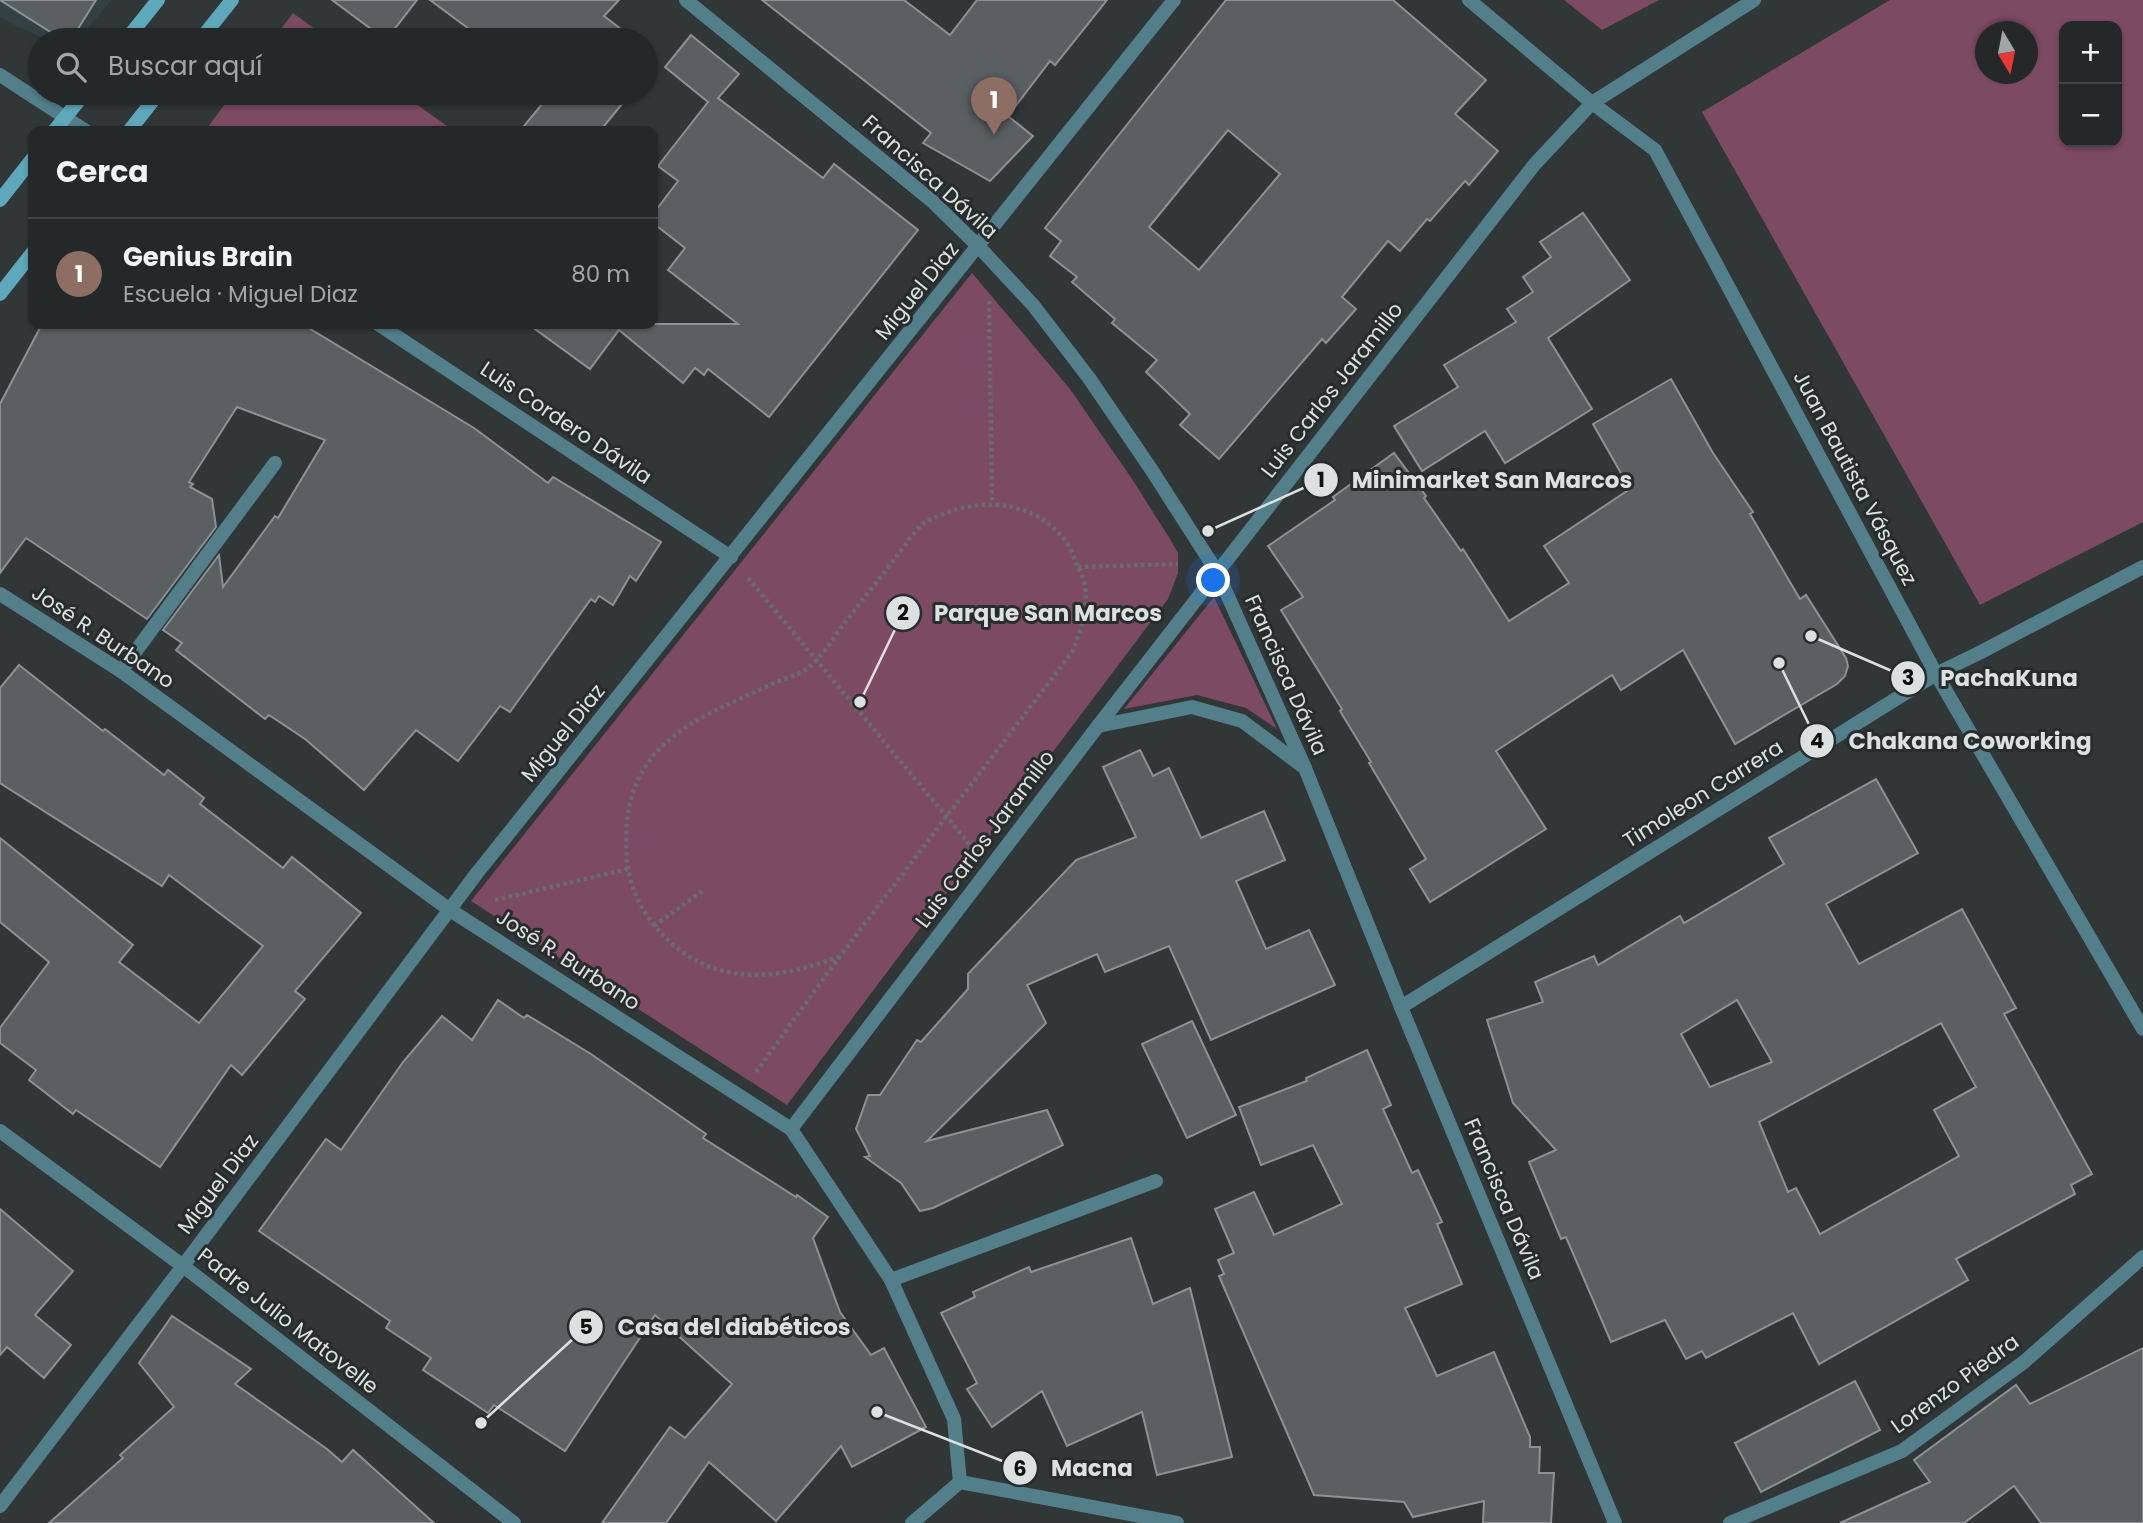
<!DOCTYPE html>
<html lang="es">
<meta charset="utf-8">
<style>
:root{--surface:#252829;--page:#313435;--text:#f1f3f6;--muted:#a3a6a8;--line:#424446;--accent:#fa8fc6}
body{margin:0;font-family:Poppins,sans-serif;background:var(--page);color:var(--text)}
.controls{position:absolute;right:21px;top:21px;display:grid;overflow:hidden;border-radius:14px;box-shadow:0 2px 5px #0004}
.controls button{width:63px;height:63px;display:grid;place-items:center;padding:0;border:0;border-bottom:2px solid var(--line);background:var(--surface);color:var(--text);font:35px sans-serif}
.compass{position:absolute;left:1975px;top:21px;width:63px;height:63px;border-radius:50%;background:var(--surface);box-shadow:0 2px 5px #0004;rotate:170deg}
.you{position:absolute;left:1214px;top:581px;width:24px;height:24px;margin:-18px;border:5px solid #fff;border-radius:50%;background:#1a73e8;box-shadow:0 0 0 10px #1a73e833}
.badge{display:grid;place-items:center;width:46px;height:46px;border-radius:50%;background:var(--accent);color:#fff;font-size:23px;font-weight:700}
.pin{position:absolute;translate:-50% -58px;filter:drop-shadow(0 2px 4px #0008)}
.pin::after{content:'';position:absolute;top:37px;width:24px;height:21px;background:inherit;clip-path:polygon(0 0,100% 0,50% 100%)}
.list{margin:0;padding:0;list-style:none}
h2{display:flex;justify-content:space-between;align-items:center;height:91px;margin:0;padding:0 28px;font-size:30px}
h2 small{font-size:23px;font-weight:400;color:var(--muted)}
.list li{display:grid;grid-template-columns:46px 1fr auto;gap:21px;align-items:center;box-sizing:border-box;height:112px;padding:0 28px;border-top:2px solid var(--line)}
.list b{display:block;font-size:26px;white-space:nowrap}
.list p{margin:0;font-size:23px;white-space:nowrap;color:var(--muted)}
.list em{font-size:23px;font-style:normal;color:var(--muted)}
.icon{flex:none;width:38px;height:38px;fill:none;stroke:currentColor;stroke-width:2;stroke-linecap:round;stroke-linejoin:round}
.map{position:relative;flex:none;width:2143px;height:1523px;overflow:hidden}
.search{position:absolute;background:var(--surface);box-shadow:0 2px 5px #0004;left:28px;top:28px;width:630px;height:77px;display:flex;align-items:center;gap:18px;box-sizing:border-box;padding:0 24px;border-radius:38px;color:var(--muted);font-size:26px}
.panel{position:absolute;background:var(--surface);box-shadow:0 2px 5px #0004;left:28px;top:126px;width:630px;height:203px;border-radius:14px}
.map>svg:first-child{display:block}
</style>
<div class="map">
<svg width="2143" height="1523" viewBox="0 0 2143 1523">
<rect width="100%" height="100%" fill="#313637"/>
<path fill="#344144" d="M0,0h111l-30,37 -11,3h-23l-33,-15 -14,-8z"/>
<g fill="#7c4a63" fill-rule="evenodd">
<path d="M1564,0h95l-57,30z"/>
<path d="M1890,0h253v522l-163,83 -278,-493zM2117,26v116h-53v-116zM1986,32h42v42h-42z"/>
<path d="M293,13l37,27h-57z"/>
<path d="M233,93h168l53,38h-249z"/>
<path d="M972,273l98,116 62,90 38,60 8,14v20l-10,26 -381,506 -316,-204z"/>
<path d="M1214,597l63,132 -31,-21 -49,-13 -73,14z"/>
</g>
<g fill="#5a5f61" stroke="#8c9193" stroke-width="2" fill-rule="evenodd">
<path d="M0,0h96l-25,40h-8z"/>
<path d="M332,0h85l-31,40z"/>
<path d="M430,0h189l-15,16 31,24h-151z"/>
<path d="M762,0h142l46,35 27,-35h130l-52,65 -5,-4 -42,55 25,20 -43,45 -67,-38 8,-10z"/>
<path d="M1226,0h167l93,80 -31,34 43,37 -29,34 -4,-4 -35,40 -3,-2 -27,32 -12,-10 -46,56 14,12 -30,34 -4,-4 -103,120 -39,-34 10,-11 -44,-42 11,-12 -45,-37 3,-4 -43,-37 5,-5 -27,-21 11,-15 -16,-13zM1228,130l52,44 -81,96 -50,-43z"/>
<path d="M691,35l48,39 -21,24 105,80 11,-14 84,66 -149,187 -61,-48 -4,6 -9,-7 -12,15 -64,-53 -29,39 -62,-45h210l-70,-54 17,-22 -32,-25v-9l25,-33 -20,-15 50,-64 -43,-35z"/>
<path d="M551,93h80l-31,38h-80z"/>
<path d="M1583,213l47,67 -82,58 44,71 -87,54 -20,-32 -63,40 -28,-45 64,-39 -14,-22 72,-43 -9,-13 26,-17 -10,-15 28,-20 -11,-15z"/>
<path d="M42,324h260l172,104 74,55 5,-6 108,65 -25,39 -6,-5 -17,29 -14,-9 -4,6 -4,-3 -81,113 -10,-6 -42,55 -42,-31 -52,60 -59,-51 -36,-24 -4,4 -89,-69 6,-7 -19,-13 56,-75 4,32 52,-71 3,2 47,-78 -88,-33 -48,75 4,2 -3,3 22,12 4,28 -69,92 -121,-81 -26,35v-169z"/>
<path d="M1671,379l42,74 40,59 -3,2 50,85 6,-4 40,63 2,8 -3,10 -8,8 -102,60 -52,-94 -62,40 -9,-15 -116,76 50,78 -116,73 -20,-33 16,-10 -57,-96 2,-1 -31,-51 2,-2 -61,-99 22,-13 -35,-51 67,-46 -2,-3 61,-44 32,43 -2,2 37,53 2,-2 46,72 60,-38 -25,-37 86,-57 -37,-65z"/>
<path d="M19,665l84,66 2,-2 59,46 4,-5 36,28 -4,6 83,64 9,-11 69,56 -66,78 10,8 -63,76 -11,-10 -71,102 -84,-57 -3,4 -44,-34 7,-10 -36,-27v-15l49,-66 -49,-40v-84l133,107 -14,17 80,61 64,-77 -94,-71 -7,11 -162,-103v-95z"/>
<path d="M1140,750l13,26 16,-8 32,70 63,-27 21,49 -49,21 30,68 43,-19 26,55 -124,55 -42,-94 -64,26 -8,-18 -70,31 19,38 -119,118 120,-31 16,35 -130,63 -13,3 -19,-28 -36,-26 5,-1 -14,-27 12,-34h12l37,-55 4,2 47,-53v-15l108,-114 60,-23 -33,-70z"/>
<path d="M1876,779l42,74 -92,51 33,60 103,-55 54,99 -12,6 88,160 -21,11 4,9 -119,65 12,21 -149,84 -26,-51 -87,45 -4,-7 -16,8 -21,-39 -54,22 -45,-105 -5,2 -32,-77 27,-12 -43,-47 -26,-83 56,-18 -8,-20 59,-26 4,9 82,-49 4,7 100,-59 -15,-26zM1737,1000l35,62 -62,25 -29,-53zM1941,1023l35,64 -42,23 25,46 -139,78 -24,-46 -8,4 -29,-70z"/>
<path d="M498,1000l26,18 3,-3 64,39 115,80 -3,4 93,59 1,-2 31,22 -15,21 27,74 31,43 13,-7 42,79 -74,40 -11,-21 -65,75 -67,-59 -43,61h-64l68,-96 15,11 47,-54 -77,-69 -90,136 -71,-46 -6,8 -65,-43 8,-12 -45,-30 4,-7 -131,-90 67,-92 15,11 62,-88 39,-46 30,24z"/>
<path d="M1192,1021l44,94 -49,23 -45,-94z"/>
<path d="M1367,1050l24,55 -8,4 29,64 6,-3 24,52 -5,2 25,60 -57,24 32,68 57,-24 36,85v10h10l-1,26h15l-3,50h-68l1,-22 -71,16 -9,-15 -90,-7 -95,-219 5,-2 -6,-14 16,-7 -19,-44 39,-17 20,43 68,-31 -29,-59 -52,20 -22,-58 68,-26 -1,-3z"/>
<path d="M0,1209l73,62 -38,44 36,30 -27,33 -37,-31 -7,8z"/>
<path d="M1131,1238l22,66 37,-16 42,169 -75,18 -15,-63 -75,34 -25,-55 -50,36 -25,-38 10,-6 -36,-70 34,-16 -2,-5 56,-25 2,5z"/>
<path d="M172,1316l79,53 -16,15 92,65 15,13 11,-12 81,73h-385l74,-65 -3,-3 54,-48 -35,-44z"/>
<path d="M2143,1348v175h-102l-27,-37 -50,37h-124l90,-41 -16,-22 102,-75 14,19z"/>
<path d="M1855,1381l25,49 -119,62 -26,-49z"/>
</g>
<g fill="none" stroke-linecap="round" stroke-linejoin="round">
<g stroke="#676c6d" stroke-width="4.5" stroke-dasharray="3.5 3.5" stroke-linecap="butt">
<path d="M989,301l3,202"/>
<path d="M1078,567l100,-3"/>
<path d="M748,578l223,268"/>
<path d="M495,900l133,-31"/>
<path d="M654,926l51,-37"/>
<path d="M756,1072l84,-116 233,-305c8,-22 15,-42 12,-66 -1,-7 -5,-14 -8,-20 -3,-6 -5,-14 -8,-19 -27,-42 -80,-50 -123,-33 -6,3 -14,5 -19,8 -11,7 -20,22 -28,32 -19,25 -39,50 -58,75 -10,14 -21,31 -34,41 -11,7 -27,11 -39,17 -76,35 -142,58 -142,155 0,41 12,70 42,99 49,47 113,40 172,16"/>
</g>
<g stroke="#527f8a" stroke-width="14">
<path d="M686,0l246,201 47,46 54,58 56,73 62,91 66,103 88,196 96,239 214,516"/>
<path d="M1469,0l123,103 63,47 281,524 207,355"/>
<path d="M0,75l86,56"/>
<path d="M378,324l353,233"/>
<path d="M0,594l121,77 329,239 341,219 100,151 63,139 6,63"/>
<path d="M121,671l154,-208"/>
<path d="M1098,726l94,-19 50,14 63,47"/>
<path d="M1401,1007l535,-333 45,-22 162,-85"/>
<path d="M791,1129l307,-403 436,-561 58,-62 162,-103"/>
<path d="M0,1131l183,135 331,257"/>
<path d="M891,1280l265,-99"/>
<path d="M0,1506l183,-240 294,-393 697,-873"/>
<path d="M912,1523l48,-41 217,41"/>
<path d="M1730,1523l172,-72 122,-89 119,-105"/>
</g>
<g stroke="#5ea8bb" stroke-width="14">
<path d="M126,40l32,-40"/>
<path d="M200,40l32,-40"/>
<path d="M54,131l31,-38"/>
<path d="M129,131l30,-38"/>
<path d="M0,200l33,-42"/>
<path d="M0,294l33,-42"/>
</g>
</g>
<g text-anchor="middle" stroke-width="6" stroke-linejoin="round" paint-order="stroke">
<g font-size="21" fill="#dde0e1" stroke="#272c2d">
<text transform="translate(930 177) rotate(42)" y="7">Francisca Dávila</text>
<text transform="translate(917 291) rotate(-51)" y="7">Miguel Diaz</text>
<text transform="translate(1332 390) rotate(-52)" y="7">Luis Carlos Jaramillo</text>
<text transform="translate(566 423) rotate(34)" y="7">Luis Cordero Dávila</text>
<text transform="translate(1855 478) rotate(62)" y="7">Juan Bautista Vásquez</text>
<text transform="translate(103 637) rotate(34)" y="7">José R. Burbano</text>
<text transform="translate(1286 675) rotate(66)" y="7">Francisca Dávila</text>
<text transform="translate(563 733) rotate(-51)" y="7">Miguel Diaz</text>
<text transform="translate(1703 794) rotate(-32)" y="7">Timoleon Carrera</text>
<text transform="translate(985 839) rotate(-53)" y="7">Luis Carlos Jaramillo</text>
<text transform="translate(568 960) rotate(33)" y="7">José R. Burbano</text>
<text transform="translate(218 1184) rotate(-53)" y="7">Miguel Diaz</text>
<text transform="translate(1504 1199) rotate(67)" y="7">Francisca Dávila</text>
<text transform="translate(288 1321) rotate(38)" y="7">Padre Julio Matovelle</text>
<text transform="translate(1955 1384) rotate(-36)" y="7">Lorenzo Piedra</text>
</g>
</g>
<path fill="none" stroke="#dde0e1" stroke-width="2.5" d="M1208 531L1321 480M860 702L903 613M1811 636L1908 678M1779 663L1817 741M481 1423L586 1327M877 1412L1020 1468"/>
<g fill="#dde0e1" stroke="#272c2d" stroke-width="2.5">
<circle cx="1208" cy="531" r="7"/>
<circle cx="860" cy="702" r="7"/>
<circle cx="1811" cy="636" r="7"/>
<circle cx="1779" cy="663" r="7"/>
<circle cx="481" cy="1423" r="7"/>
<circle cx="877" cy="1412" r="7"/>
<circle cx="1321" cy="480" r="18"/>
<circle cx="903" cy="613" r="18"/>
<circle cx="1908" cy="678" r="18"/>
<circle cx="1817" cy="741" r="18"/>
<circle cx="586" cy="1327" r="18"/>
<circle cx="1020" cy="1468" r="18"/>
</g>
<g font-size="21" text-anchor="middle" font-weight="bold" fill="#111">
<text x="1321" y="487">1</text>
<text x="903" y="620">2</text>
<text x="1908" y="685">3</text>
<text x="1817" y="748">4</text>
<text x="586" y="1334">5</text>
<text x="1020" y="1476">6</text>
</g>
<g font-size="23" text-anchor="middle" font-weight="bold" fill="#dde0e1" stroke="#272c2d" stroke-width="6" stroke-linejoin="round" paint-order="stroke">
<text x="1492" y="488">Minimarket San Marcos</text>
<text x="1048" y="621">Parque San Marcos</text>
<text x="2009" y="686">PachaKuna</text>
<text x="1970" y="749">Chakana Coworking</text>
<text x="734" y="1335">Casa del diabéticos</text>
<text x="1092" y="1476">Macna</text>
</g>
</svg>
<div class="controls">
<button>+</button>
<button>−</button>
</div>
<svg class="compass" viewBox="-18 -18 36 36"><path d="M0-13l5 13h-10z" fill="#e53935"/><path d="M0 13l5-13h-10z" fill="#a3a6a8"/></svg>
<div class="you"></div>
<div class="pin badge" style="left:994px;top:135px;background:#8d6e63">1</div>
<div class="search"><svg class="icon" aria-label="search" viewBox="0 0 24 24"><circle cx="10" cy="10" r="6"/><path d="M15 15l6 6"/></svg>Buscar aquí</div>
<section class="panel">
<h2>Cerca<small></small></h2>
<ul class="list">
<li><span class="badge" style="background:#8d6e63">1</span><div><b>Genius Brain</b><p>Escuela · Miguel Diaz</p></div><em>80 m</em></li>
</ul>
</section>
</div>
